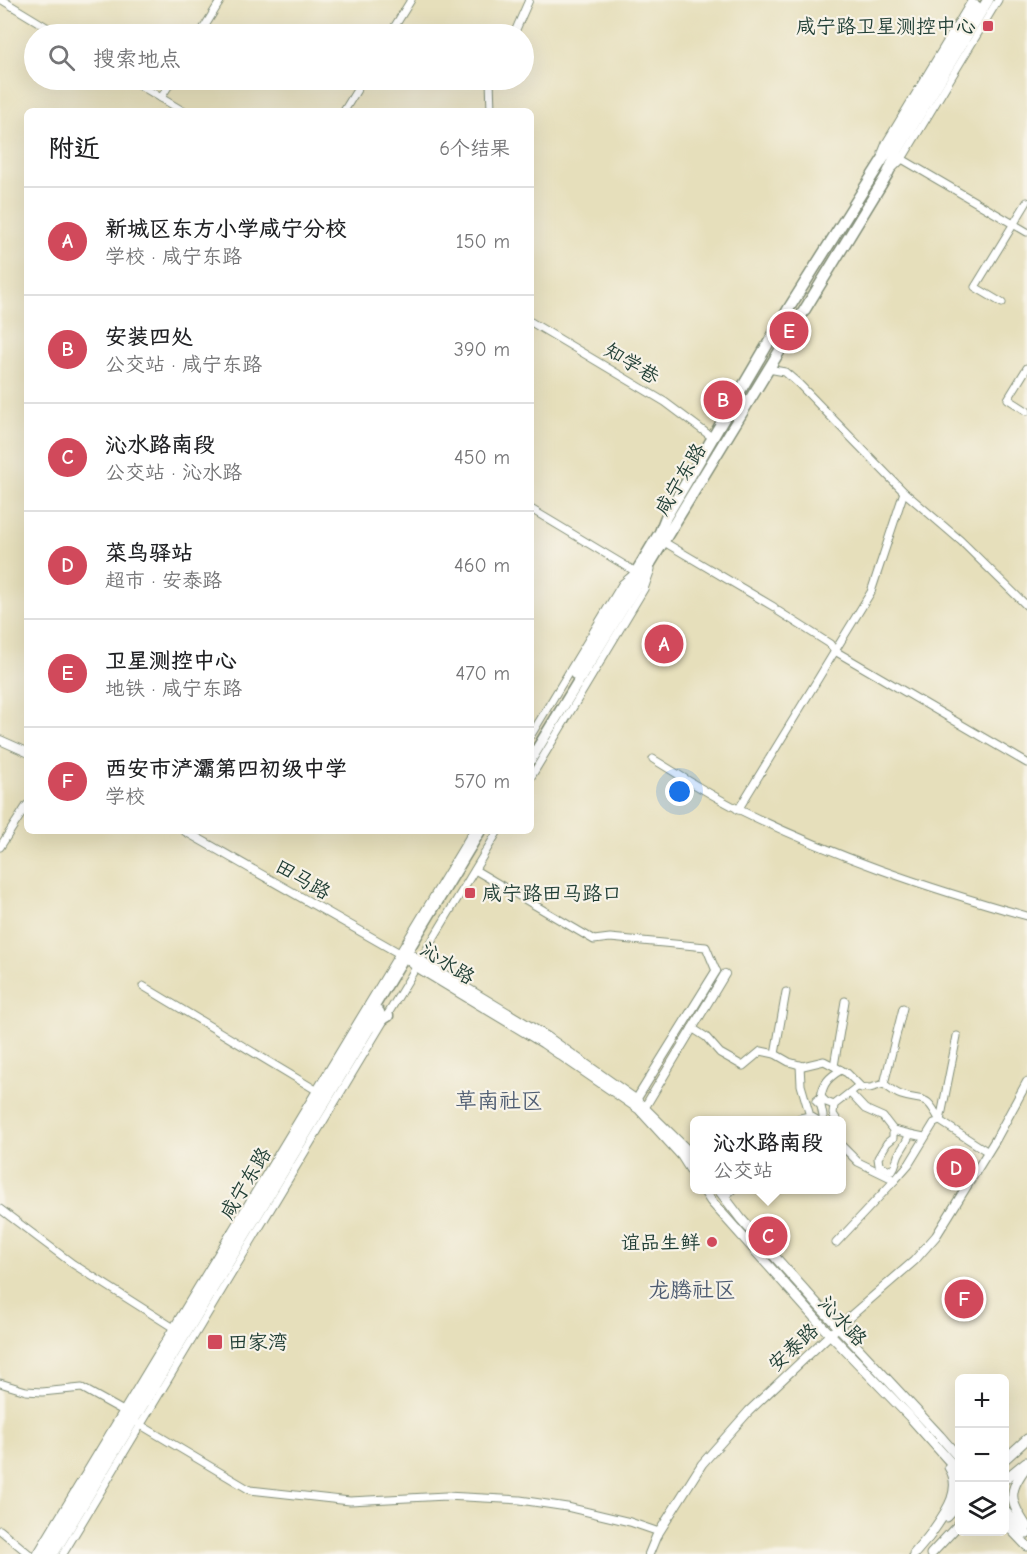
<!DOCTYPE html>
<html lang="zh">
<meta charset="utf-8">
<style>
:root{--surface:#fff;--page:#f2f2f2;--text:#202124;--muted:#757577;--line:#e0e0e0;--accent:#d1495b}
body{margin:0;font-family:"Comic Neue","LXGW WenKai TC",sans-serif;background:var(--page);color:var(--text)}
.controls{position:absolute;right:18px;bottom:18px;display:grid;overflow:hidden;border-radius:9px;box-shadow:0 6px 24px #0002}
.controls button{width:54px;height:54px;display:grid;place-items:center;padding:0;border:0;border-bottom:2px solid var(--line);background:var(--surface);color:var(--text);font:30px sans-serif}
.you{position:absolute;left:680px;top:792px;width:21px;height:21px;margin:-15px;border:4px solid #fff;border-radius:50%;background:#1a73e8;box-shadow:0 0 0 9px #1a73e833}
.badge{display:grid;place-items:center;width:39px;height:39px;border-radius:50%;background:var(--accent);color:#fff;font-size:20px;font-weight:700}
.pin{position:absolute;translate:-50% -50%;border:3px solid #fff;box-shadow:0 2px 6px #0006}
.popup{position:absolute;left:690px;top:1116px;width:156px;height:78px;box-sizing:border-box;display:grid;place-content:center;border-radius:9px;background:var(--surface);filter:drop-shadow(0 2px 4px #0005);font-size:20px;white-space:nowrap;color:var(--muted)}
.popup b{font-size:22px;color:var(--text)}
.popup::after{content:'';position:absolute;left:50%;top:100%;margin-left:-12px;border:12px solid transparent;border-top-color:var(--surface)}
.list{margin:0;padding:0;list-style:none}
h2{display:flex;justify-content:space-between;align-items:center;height:78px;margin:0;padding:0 24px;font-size:26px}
h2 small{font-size:20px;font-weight:400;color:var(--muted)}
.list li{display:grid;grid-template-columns:39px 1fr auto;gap:18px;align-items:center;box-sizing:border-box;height:108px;padding:0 24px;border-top:2px solid var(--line)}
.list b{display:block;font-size:22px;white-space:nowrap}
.list p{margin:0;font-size:20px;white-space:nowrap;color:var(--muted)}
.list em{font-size:20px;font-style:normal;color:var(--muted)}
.icon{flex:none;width:33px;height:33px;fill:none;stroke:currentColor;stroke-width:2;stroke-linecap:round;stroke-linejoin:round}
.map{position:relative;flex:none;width:1027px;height:1554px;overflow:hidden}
.search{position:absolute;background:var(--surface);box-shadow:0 6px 24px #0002;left:24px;top:24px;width:510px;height:66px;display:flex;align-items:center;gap:15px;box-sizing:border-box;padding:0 21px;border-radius:33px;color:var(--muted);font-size:22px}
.panel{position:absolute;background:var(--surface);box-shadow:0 6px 24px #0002;left:24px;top:108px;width:510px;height:726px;border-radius:9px}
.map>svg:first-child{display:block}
</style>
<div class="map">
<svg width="1027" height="1554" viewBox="0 0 1027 1554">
<rect width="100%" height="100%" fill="#f7f3e8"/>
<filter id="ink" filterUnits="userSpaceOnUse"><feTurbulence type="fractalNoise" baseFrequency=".0167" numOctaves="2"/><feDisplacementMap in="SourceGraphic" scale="12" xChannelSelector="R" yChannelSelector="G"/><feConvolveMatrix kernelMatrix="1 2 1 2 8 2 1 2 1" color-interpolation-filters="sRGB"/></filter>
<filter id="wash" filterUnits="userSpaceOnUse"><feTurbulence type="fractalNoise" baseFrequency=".008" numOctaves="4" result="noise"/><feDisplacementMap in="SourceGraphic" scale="24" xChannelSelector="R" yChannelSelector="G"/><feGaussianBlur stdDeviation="1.35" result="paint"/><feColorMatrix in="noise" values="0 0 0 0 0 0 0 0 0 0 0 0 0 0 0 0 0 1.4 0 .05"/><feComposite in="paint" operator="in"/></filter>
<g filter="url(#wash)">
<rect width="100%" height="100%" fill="#e6dfbb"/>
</g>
<g filter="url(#ink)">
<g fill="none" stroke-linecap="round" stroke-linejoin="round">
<defs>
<g id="minor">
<path d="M2,0l56,34"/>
<path d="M200,34l21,-34"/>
<path d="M390,34l21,-34"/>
<path d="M514,34l15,-34"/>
<path d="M131,80l52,31"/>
<path d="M490,80l1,31"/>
<path d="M161,98l11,-18"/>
<path d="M344,111l19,-31"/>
<path d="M882,153l4,-10 86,-143"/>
<path d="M902,159l125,73"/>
<path d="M892,169l10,-10 96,-159"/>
<path d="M1002,303l-27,-16 52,-85"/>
<path d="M531,322l134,80 48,36"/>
<path d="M1027,368l-19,31 19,12"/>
<path d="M768,369l17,3 14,12 105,108 57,49 66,65"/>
<path d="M531,509l105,63 -14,12 -91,151"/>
<path d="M664,542l110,65"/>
<path d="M778,611l52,33 5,7 192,112"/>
<path d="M653,759c28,17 57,36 87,51 93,46 187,78 287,106"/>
<path d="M531,777l113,-188 7,-20"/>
<path d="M738,810l133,-218 33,-100"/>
<path d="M0,847l27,-42"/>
<path d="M475,870l119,70 16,-2 96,9 10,24"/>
<path d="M143,986l173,104"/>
<path d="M692,1028l14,9 14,16 23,13 18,-15 14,3 14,8 14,4 21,-5 23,12 15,15"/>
<path d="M775,1054l11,-62"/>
<path d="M800,1065l1,20 9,31"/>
<path d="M834,1066l11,-65"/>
<path d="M884,1084l19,-76"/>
<path d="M850,1093l15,16 18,8 10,13"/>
<path d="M821,1097c2,-14 8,-20 20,-27"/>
<path d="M823,1116l-2,-10 -5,-5 5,-4 5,5 8,3"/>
<path d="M799,1120l1,-2 10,-2 7,4"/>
<path d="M837,1120l-4,-6 1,-9 23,-18 13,1 14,-4c5,4 11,9 17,11 24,8 24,-3 39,26l17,-85"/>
<path d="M910,1134l-17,-4v8l-6,5 -9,15 1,7 13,6c5,-7 4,-13 8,-19 4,-6 7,-11 10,-18l14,3"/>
<path d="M842,1146l16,16 37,18 14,-16 25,-41 6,-2 48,31"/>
<path d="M725,1196l7,-6"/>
<path d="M0,1209l73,55 104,66"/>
<path d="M836,1243l59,-63"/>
<path d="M0,1383l26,8 16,1 40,-4 45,25"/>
<path d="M139,1424l111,66 100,11 96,-5 74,4 47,7 63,15 29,10"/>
<path d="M0,1530l29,24"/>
<path d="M37,1554l436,-723"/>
<path d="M63,1554l435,-723"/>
</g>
<g id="tertiary">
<path d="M0,740l27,12"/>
<path d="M185,831l219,125"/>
<path d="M636,1100l80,-129"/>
<path d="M645,1107l80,-133"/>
<path d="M649,1554l7,-17 46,-73 47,-53 89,-84 76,-66 22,-25 60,-97 31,-57"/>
</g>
<g id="secondary">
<path d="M404,956l13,11 126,76 96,66 43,47 12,19"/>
<path d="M404,956h9l134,81 89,63 58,57"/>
<path d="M704,1190l7,11 113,127 86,89 50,56"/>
<path d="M719,1190l22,29 78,87 121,130 20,23"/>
<path d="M1004,1460l23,-21"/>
<path d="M1027,1466c-20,25 -18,35 0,61"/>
<path d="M1004,1480l22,-18"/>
<path d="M1004,1510l23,24"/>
<path d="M947,1517l13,-14"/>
<path d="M1004,1522l23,24"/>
<path d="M928,1538c14,-21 37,-46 21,-71"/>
<path d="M914,1554l17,-20"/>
<path d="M931,1554l29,-31"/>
</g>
<g id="primary">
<path d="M575,674l85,-142 6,-15 123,-209 102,-162 85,-140"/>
<path d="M531,759l357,-586 10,-23 90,-150"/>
<path d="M372,1026l16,-10"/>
<path d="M43,1554l437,-723"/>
<path d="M53,1554l326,-542"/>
</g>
</defs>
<use href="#minor" stroke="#828e78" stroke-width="9"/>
<use href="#tertiary" stroke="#828e78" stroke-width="10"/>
<use href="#secondary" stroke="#828e78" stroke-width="11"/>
<use href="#primary" stroke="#828e78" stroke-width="13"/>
<use href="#minor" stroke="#fff" stroke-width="7"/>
<use href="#tertiary" stroke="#fff" stroke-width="8"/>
<use href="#secondary" stroke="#fff" stroke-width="9"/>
<use href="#primary" stroke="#fff" stroke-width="10"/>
</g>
</g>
<g fill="#d1495b" stroke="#f7f3e8" stroke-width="2">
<rect x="982" y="20" width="12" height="12" rx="3"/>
<rect x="464" y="887" width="12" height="12" rx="3"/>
<circle cx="712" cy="1242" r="6"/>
<rect x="207" y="1334" width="16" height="16" rx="3"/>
</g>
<g text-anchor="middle" stroke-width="4.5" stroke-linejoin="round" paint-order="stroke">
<g font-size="20" fill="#1f3d34" stroke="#f7f3e8" text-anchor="end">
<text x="976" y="33">咸宁路卫星测控中心</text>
<text x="482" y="900" text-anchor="start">咸宁路田马路口</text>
<text x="700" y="1249">谊品生鲜</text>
<text x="228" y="1349" text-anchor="start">田家湾</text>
</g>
<g font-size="20" fill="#1f3d34" stroke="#f7f3e8">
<text transform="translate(632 363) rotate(31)" y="7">知学巷</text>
<text transform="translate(680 479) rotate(-59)" y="7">咸宁东路</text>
<text transform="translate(303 879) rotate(30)" y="7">田马路</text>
<text transform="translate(448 963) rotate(33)" y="7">沁水路</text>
<text transform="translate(245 1183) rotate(-59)" y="7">咸宁东路</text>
<text transform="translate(843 1321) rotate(47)" y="7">沁水路</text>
<text transform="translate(793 1347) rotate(-43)" y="7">安泰路</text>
</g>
<g font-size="22" fill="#4f5d72" stroke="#f7f3e8">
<text x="499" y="1108">草南社区</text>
<text x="692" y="1297">龙腾社区</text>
</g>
</g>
</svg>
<div class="controls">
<button>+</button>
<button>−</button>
<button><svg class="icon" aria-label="layers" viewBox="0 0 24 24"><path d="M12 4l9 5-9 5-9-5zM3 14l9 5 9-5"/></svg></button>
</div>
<div class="you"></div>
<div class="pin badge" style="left:664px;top:644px">A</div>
<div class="pin badge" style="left:723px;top:400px">B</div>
<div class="pin badge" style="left:768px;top:1236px">C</div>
<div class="popup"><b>沁水路南段</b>公交站</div>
<div class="pin badge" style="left:956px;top:1168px">D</div>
<div class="pin badge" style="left:789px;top:331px">E</div>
<div class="pin badge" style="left:964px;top:1299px">F</div>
<div class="search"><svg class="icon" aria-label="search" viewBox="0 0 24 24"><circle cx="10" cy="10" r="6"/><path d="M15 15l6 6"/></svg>搜索地点</div>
<section class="panel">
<h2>附近<small>6个结果</small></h2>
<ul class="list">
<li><span class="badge">A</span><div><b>新城区东方小学咸宁分校</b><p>学校 · 咸宁东路</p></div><em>150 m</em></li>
<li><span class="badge">B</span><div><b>安装四处</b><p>公交站 · 咸宁东路</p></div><em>390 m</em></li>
<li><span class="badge">C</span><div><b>沁水路南段</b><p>公交站 · 沁水路</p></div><em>450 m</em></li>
<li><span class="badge">D</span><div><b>菜鸟驿站</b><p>超市 · 安泰路</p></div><em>460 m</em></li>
<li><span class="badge">E</span><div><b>卫星测控中心</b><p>地铁 · 咸宁东路</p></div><em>470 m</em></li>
<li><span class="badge">F</span><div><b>西安市浐灞第四初级中学</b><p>学校</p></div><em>570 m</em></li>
</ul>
</section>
</div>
